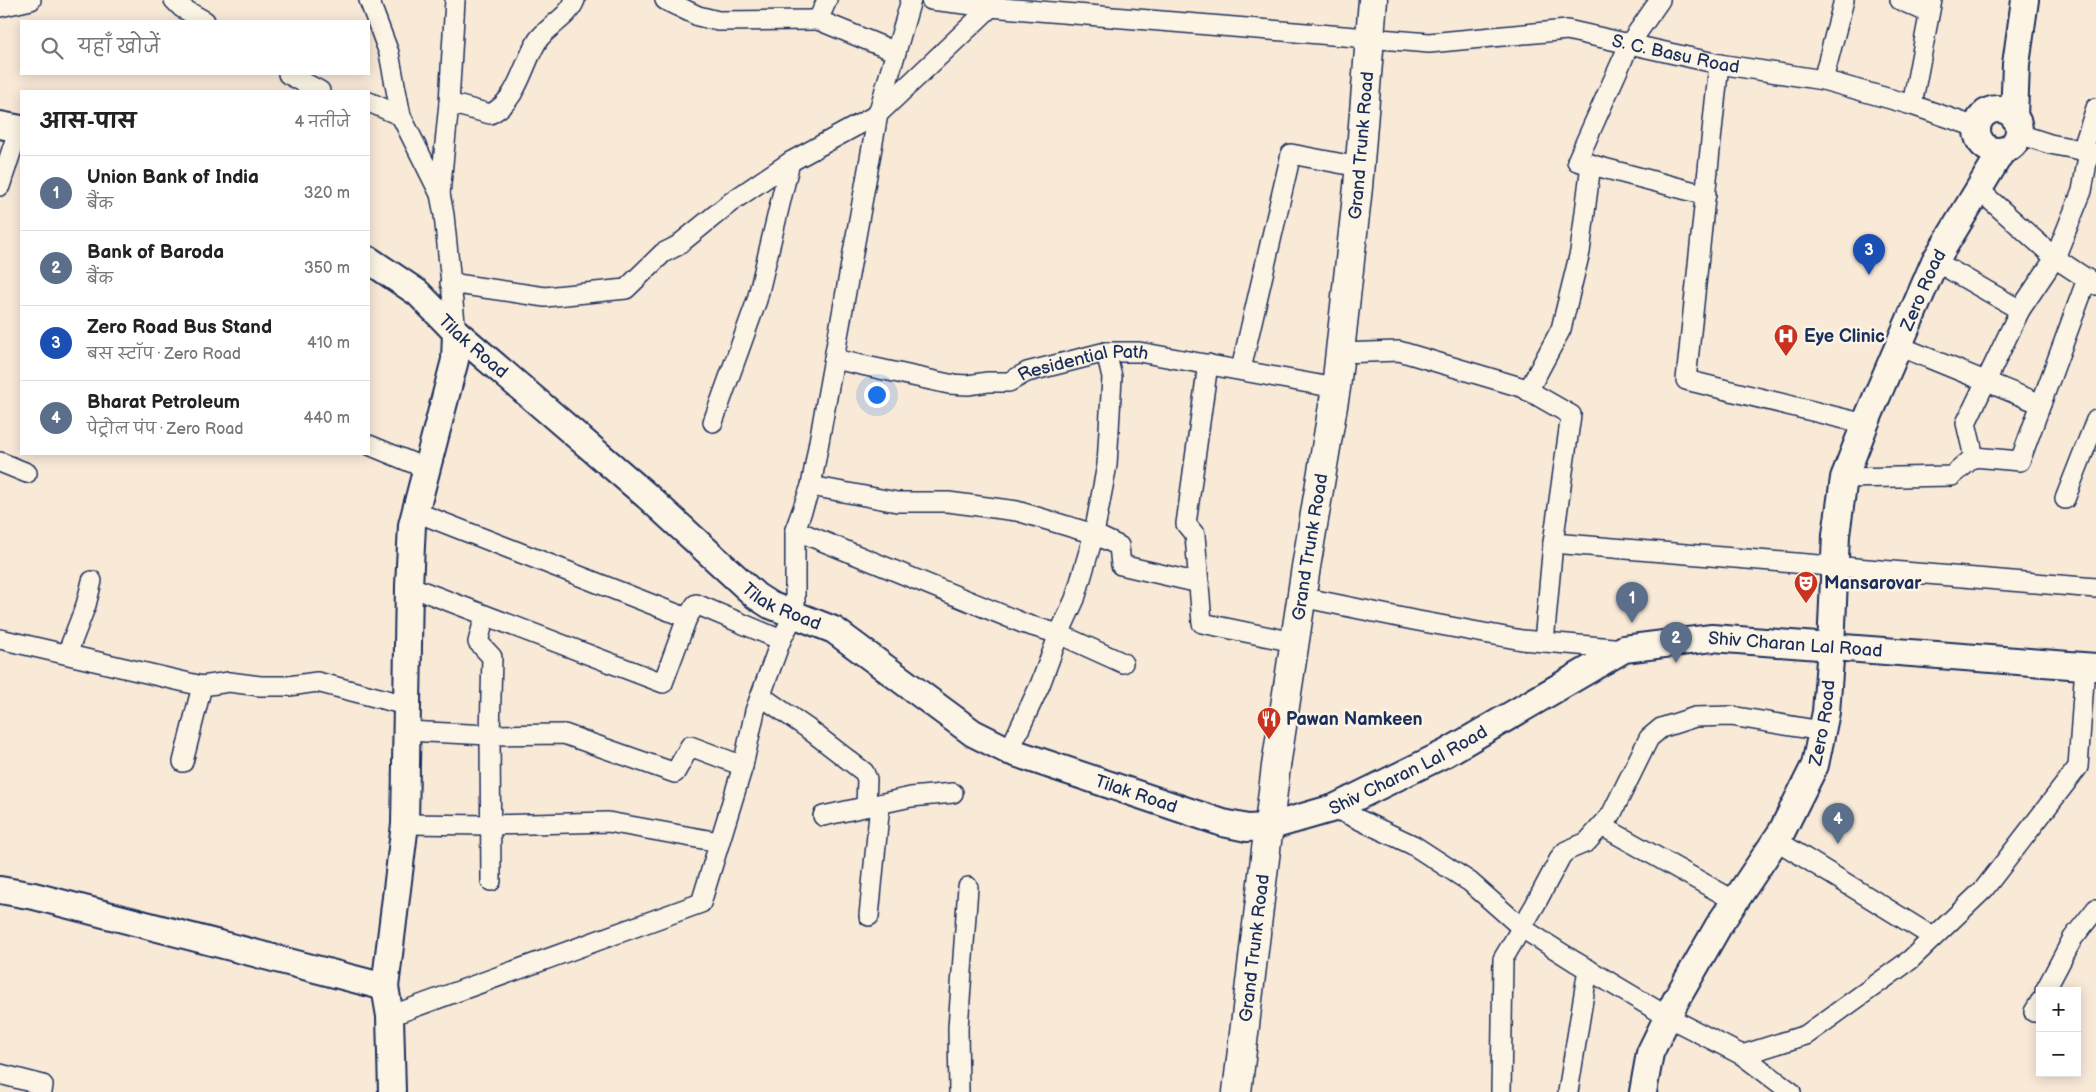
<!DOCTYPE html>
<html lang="hi">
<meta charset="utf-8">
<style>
:root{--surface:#fff;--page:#f6f6f6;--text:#222;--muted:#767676;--line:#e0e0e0;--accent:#c8321e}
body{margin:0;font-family:"Balsamiq Sans","Playpen Sans Deva",sans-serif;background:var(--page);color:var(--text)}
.controls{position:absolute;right:15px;bottom:15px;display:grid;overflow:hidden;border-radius:0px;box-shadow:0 2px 12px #0003}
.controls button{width:45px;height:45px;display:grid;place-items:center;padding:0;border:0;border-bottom:1px solid var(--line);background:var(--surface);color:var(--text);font:25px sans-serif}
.you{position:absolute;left:876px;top:394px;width:18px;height:18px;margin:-12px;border:4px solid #fff;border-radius:50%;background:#1a73e8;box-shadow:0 0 0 8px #1a73e833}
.badge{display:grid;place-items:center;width:32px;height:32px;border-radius:50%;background:var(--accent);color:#fff;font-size:16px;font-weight:700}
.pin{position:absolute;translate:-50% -41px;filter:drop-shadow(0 1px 2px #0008)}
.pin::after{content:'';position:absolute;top:26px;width:18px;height:15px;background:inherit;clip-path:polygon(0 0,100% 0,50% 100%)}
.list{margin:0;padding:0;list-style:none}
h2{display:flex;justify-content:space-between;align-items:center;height:65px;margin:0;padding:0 20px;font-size:21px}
h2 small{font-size:16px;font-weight:400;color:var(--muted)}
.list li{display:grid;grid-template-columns:32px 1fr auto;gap:15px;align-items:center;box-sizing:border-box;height:75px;padding:0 20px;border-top:1px solid var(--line)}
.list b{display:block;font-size:19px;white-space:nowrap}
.list p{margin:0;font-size:16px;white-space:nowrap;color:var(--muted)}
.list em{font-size:16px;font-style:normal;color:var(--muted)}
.icon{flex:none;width:28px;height:28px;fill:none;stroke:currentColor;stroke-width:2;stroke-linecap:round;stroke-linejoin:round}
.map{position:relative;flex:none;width:2096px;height:1092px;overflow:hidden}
.search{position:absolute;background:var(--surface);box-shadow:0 2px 12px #0003;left:20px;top:20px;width:350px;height:55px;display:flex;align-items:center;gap:12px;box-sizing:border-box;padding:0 18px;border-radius:0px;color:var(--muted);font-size:19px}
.panel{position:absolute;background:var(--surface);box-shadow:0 2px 12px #0003;left:20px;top:90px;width:350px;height:365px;border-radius:0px}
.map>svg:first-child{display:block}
</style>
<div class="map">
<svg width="2096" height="1092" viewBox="0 0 2096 1092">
<rect width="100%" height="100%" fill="#f9e9d7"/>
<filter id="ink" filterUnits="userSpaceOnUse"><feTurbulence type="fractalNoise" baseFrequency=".02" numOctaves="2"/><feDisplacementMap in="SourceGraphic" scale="10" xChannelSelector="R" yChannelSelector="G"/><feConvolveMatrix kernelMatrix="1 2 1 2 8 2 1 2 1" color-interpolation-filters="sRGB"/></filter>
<g filter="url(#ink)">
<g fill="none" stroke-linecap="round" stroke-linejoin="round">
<defs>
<g id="street">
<path d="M174,0l8,8 23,13"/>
<path d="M369,0l20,53 12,63 39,78 4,21 12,117"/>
<path d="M665,0l33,16 20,5 100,-1"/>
<path d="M827,0l-9,20 78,32"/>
<path id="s1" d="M931,0l59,7 439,36 138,-13 152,34 104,16 89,25 64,22"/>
<path d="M1660,0l-30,43 -53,118 129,34"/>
<path d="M1900,0l29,13"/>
<path d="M0,7l31,-7"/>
<path d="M1719,64l-33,316 179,44"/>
<path d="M288,74l32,17"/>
<path d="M1823,80l21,-80"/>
<path d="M369,102l32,14"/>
<path d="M449,103l41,11c29,-14 32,-49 48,-74 11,-15 30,-22 37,-40"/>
<path d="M1912,105l20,-105"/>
<path d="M2019,134l31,10 46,9"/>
<path d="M2082,151l14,-43"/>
<path d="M0,186l19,-58"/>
<path d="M1978,189l77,69 41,27"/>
<path d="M440,194l9,-91 6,-103"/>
<path d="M1935,261l85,49"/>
<path d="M450,283l95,14 81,-8 37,-36 14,-7 54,-44 59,-40 88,-48 118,-112"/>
<path d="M1899,346l142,58"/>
<path d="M1340,353l59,-2 125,37 47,27 -18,128 543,45"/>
<path id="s2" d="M834,359l115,25 19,1 20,-3h21l18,-10 79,-20h33l197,36"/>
<path d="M1208,364l-22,160 9,11 7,88 92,19"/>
<path d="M1241,369l50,-215 68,13"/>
<path d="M1528,391l33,-62 19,-77 11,-88"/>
<path d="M713,422l44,-122 33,-138"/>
<path d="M369,445l58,24"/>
<path d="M1974,457l-8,-34 54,-113 35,-52 27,-67 7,-40"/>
<path d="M0,462l27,11"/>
<path d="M1844,478l108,-2 22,-19 46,4 67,-182"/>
<path d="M811,486l86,16h51l69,9 77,23 25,12 2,19 78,18"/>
<path d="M2065,499l31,-79"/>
<path d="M416,512l271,106 9,-14 85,36"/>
<path d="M795,530l230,94 34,10 64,29"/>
<path d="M409,586l254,97 24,-65"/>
<path d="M1301,597l112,23 109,20 102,9"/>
<path d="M485,616l-7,26 14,15 -2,78 1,146"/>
<path d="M0,639l202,47"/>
<path d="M1544,642l9,-99"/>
<path d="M67,654l19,-49 6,-24"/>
<path d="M761,696l46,32 57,44 3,7 -1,27"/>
<path d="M406,731l84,4 74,-1 111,39 15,-27 53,20"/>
<path d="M1009,751l31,-66 19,-51 16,-35 19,-65 13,-69 5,-88 -6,-25"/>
<path d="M183,762l19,-76 27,-4 31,4h29l28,-4 89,23"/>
<path d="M1334,808l79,37 57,37 52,46 52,33 94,56 74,38 49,37"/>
<path d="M823,816l88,-19 42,-4"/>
<path d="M405,824l85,1 118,-3 111,20"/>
<path d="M1602,826l133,75"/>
<path d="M1776,840l157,97"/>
<path d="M869,916l11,-112"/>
<path d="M2045,991l28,-53 23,-29"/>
<path d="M2034,1012l6,-10"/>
<path d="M390,1016l311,-113 42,-137 12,-55 26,-71 14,-27v-83l16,-44 67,-372 33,-114"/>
<path d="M1742,1055l64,-20 104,-75 74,-71 94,-122 7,-101"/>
<path d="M0,1074l43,11 -1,7"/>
<path d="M959,1092l-1,-64 10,-141"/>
<path d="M1501,1092l2,-133 32,-54 26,-49 5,-5 21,-9 24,-27 38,-77 12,-10 34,-11 36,-1 91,15"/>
<path d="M1568,1092l20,-123"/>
</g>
<g id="secondary">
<circle cx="1998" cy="130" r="21"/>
<path d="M2014,117l2,-53 9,-64"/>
<path d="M0,125l21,4"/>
<path id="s3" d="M369,260l49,33 38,39 191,164 109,100 14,9 64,25 139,103 36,18 214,72 24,5 21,-1 66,-19 112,-55 178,-104 88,-11 384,29"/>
<path d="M0,890l34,6 351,91"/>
<path d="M392,1092l-2,-76 -5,-29 20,-163 4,-238 3,-61 43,-165 1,-28"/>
<path id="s4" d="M1643,1092l7,-39 26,-53 43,-75 63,-94 33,-66 11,-53 5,-65 5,-112 8,-57 21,-54 70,-163 67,-110"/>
</g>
<g id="primary">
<path id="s5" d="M1237,1092l39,-326 30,-199 30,-179 22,-201 15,-187"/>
</g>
</defs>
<use href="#street" stroke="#1b2f5e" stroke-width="22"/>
<use href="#secondary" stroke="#1b2f5e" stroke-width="30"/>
<use href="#primary" stroke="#1b2f5e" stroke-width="31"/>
<use href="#street" stroke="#fcf5e5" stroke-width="19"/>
<use href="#secondary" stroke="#fcf5e5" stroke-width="26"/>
<use href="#primary" stroke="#fcf5e5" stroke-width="28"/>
</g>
</g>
<defs>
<symbol id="hospital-pin" viewBox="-11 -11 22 30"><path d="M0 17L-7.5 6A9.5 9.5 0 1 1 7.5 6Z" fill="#c8321e" stroke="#fcf5e5"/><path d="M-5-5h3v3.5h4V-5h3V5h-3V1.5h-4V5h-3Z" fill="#fff"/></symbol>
<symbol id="theatre-pin" viewBox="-11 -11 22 30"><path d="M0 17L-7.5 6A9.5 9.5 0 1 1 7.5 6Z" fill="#c8321e" stroke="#fcf5e5"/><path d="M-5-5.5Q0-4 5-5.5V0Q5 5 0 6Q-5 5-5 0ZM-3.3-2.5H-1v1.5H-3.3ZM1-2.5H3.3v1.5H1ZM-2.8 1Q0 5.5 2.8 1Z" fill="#fff"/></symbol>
<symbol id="restaurant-pin" viewBox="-11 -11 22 30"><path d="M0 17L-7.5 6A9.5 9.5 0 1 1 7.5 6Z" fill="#c8321e" stroke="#fcf5e5"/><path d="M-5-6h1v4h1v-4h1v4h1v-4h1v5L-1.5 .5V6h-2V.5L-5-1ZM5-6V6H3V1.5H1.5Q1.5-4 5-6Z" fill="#fff"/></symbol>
</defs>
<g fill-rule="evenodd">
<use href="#hospital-pin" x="1772" y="322" width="28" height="38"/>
<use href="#theatre-pin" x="1792" y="569" width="28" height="38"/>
<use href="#restaurant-pin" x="1255" y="705" width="28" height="38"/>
</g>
<g text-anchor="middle" stroke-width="5" stroke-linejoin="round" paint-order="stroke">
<g font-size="18" fill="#1b2f5e" stroke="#fcf5e5">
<text dy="6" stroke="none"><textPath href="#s1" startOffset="750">S. C. Basu Road</textPath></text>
<text dy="6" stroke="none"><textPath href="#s5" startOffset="955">Grand Trunk Road</textPath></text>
<text dy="6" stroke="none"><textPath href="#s4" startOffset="865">Zero Road</textPath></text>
<text dy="6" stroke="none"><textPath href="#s3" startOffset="136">Tilak Road</textPath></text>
<text dy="6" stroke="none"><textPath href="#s2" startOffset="256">Residential Path</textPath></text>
<text dy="6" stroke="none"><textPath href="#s5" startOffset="550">Grand Trunk Road</textPath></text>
<text dy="6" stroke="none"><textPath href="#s3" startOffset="541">Tilak Road</textPath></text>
<text dy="6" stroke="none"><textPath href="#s3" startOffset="1655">Shiv Charan Lal Road</textPath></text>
<text dy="6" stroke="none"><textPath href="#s4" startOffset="415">Zero Road</textPath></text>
<text dy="6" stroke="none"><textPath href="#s3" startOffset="1235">Shiv Charan Lal Road</textPath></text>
<text dy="6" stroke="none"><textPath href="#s3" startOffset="946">Tilak Road</textPath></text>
<text dy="6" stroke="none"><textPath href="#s5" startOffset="145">Grand Trunk Road</textPath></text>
</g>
<g font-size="18" font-weight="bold" fill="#1b2f5e" stroke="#fcf5e5" text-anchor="start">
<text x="1804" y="342">Eye Clinic</text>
<text x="1824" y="589">Mansarovar</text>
<text x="1286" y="725">Pawan Namkeen</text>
</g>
</g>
</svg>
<div class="controls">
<button>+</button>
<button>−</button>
</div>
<div class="you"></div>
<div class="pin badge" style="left:1632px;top:623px;background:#5c6f8a">1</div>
<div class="pin badge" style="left:1676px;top:663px;background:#5c6f8a">2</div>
<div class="pin badge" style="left:1869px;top:275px;background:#1a4fb4">3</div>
<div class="pin badge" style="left:1838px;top:844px;background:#5c6f8a">4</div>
<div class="search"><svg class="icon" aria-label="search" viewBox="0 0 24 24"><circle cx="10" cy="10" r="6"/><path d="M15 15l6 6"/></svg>यहाँ खोजें</div>
<section class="panel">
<h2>आस-पास<small>4 नतीजे</small></h2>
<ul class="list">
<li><span class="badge" style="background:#5c6f8a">1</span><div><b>Union Bank of India</b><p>बैंक</p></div><em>320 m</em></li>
<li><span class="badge" style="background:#5c6f8a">2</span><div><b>Bank of Baroda</b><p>बैंक</p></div><em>350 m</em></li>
<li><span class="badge" style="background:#1a4fb4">3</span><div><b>Zero Road Bus Stand</b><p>बस स्टॉप · Zero Road</p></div><em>410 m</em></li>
<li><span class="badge" style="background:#5c6f8a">4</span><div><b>Bharat Petroleum</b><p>पेट्रोल पंप · Zero Road</p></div><em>440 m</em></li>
</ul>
</section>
</div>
